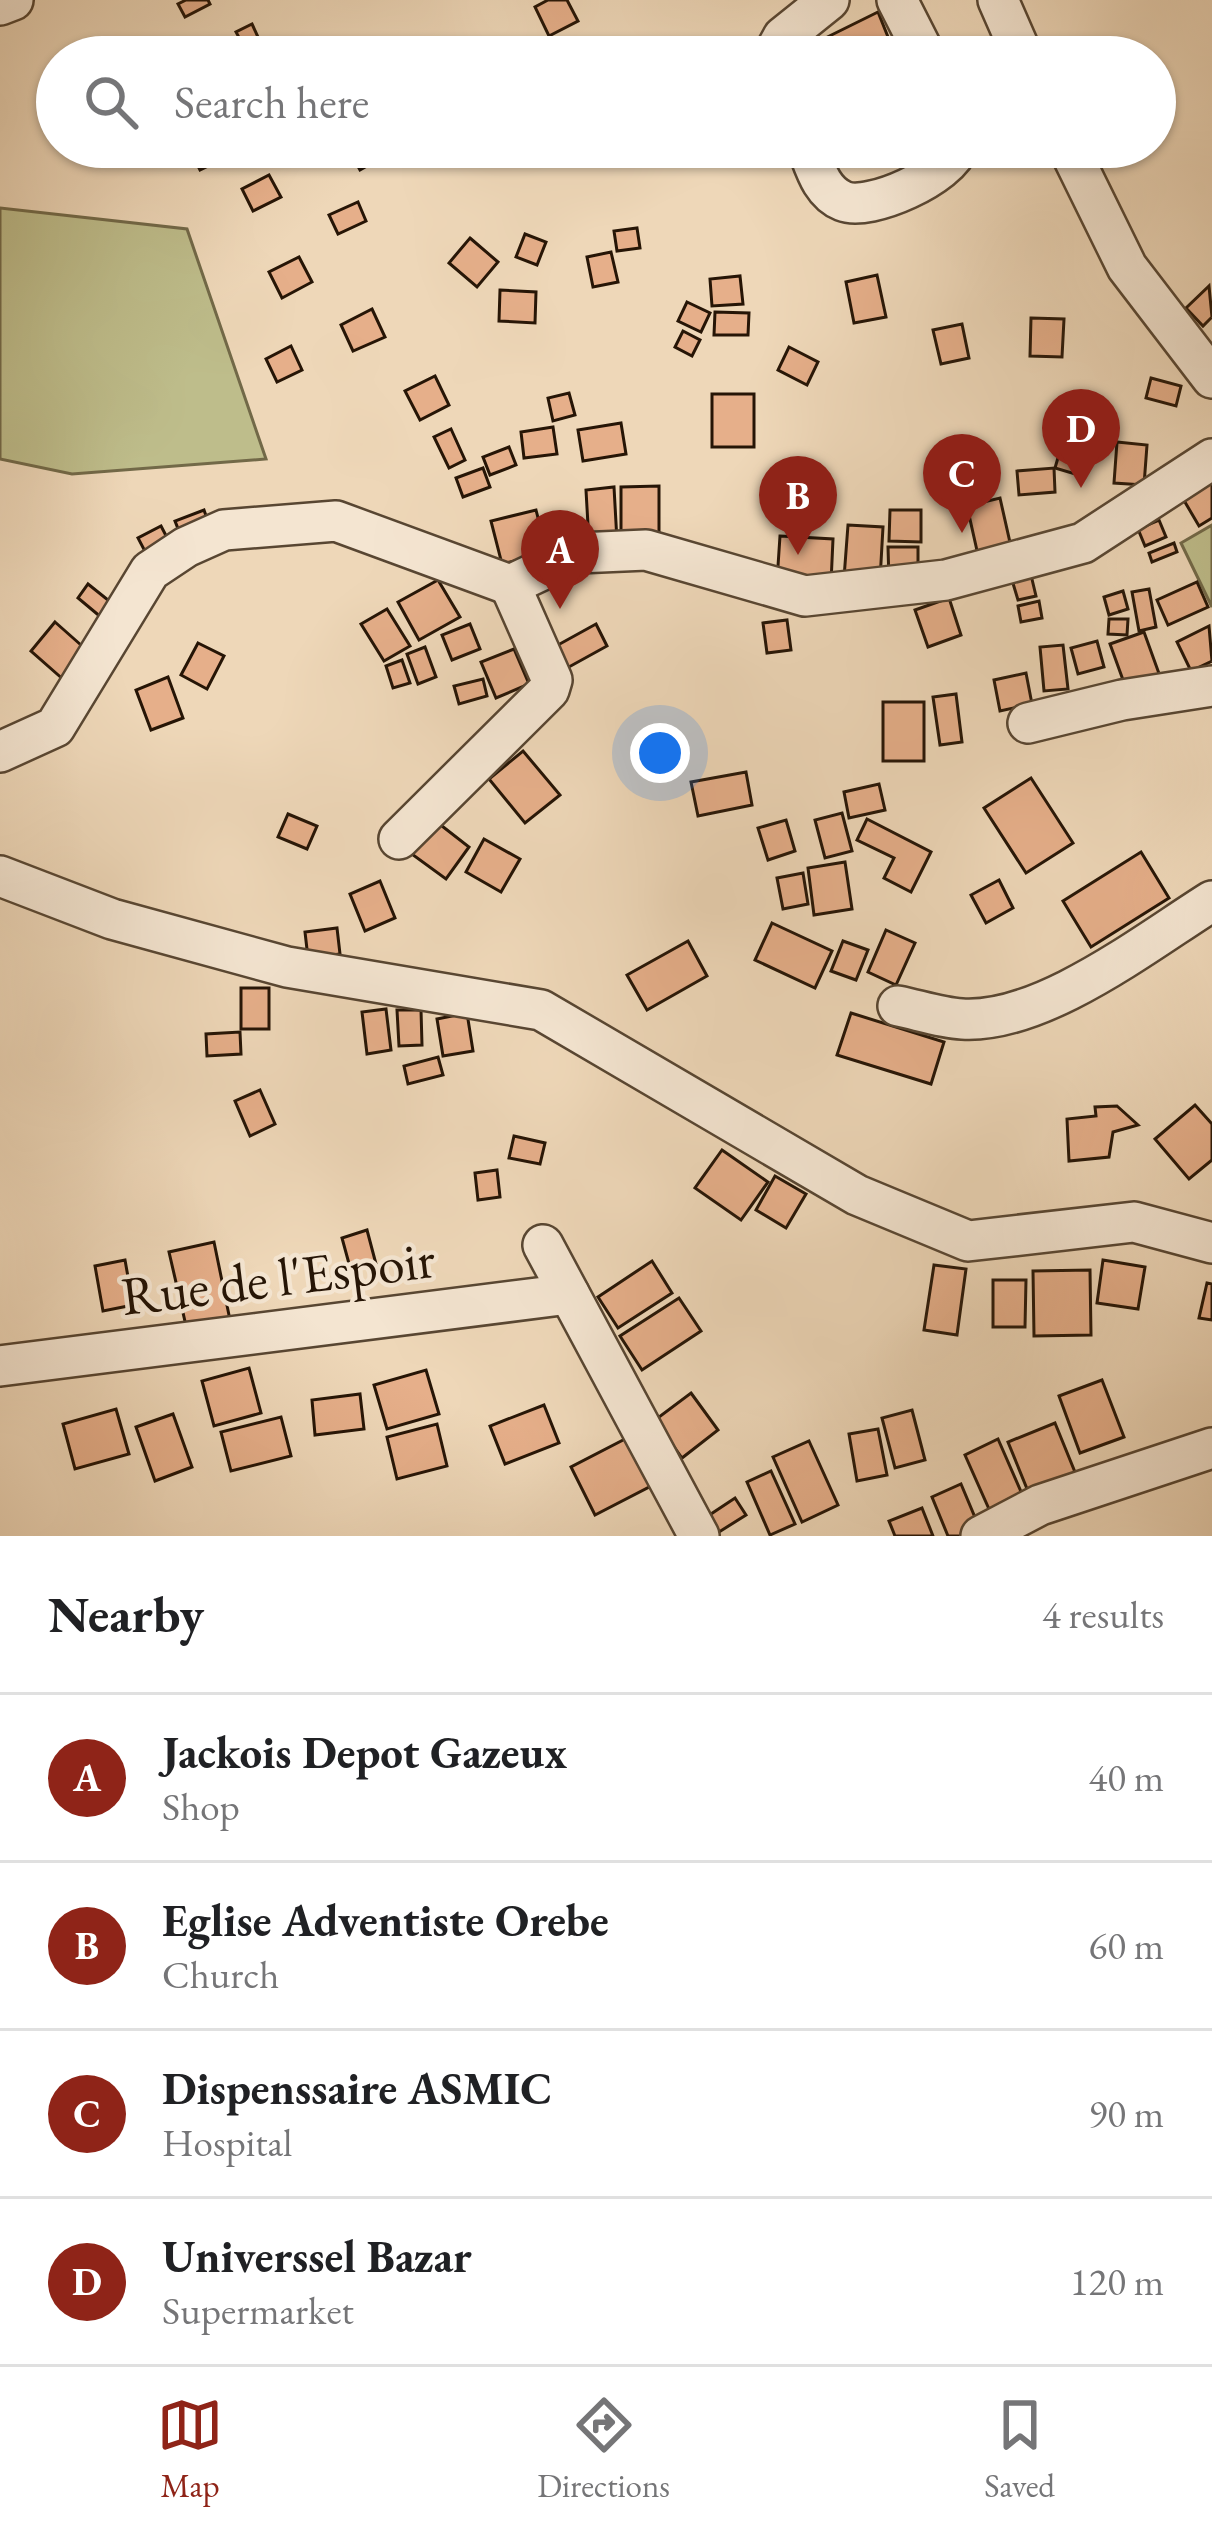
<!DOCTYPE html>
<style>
:root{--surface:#fff;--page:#f2f2f2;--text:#202124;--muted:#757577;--line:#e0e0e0;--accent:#8f2418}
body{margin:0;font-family:"EB Garamond",serif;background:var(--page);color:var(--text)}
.you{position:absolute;left:660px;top:753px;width:42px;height:42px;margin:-30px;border:9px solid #fff;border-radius:50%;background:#1a73e8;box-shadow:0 0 0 18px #1a73e833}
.badge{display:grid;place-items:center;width:78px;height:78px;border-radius:50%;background:var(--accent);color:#fff;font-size:39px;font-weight:700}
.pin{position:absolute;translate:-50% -99px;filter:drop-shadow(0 3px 6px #0008)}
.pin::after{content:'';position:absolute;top:63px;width:42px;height:36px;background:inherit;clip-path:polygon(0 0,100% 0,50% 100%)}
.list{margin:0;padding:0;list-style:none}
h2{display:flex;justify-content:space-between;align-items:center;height:156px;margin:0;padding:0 48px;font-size:51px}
h2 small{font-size:39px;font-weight:400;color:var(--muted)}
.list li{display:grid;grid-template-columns:78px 1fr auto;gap:36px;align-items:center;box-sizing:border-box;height:168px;padding:0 48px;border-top:3px solid var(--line)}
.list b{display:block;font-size:45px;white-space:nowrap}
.list p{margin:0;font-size:39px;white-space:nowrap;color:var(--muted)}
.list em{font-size:39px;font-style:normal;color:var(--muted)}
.icon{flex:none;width:66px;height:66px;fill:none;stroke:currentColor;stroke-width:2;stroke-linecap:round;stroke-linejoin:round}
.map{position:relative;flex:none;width:1212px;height:1536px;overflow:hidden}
.search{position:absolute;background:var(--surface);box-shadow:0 3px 9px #0004;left:36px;right:36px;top:36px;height:132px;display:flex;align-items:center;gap:30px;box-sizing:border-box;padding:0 42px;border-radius:66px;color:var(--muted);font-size:45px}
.sheet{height:828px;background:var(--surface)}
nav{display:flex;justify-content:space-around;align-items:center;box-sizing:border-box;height:168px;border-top:3px solid var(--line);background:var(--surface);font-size:33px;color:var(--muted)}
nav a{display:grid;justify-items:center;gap:6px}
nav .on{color:var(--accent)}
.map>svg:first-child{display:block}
</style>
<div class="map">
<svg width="1212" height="1536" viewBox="0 0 1212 1536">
<rect width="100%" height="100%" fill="#eed7b8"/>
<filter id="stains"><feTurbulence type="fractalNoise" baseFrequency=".00167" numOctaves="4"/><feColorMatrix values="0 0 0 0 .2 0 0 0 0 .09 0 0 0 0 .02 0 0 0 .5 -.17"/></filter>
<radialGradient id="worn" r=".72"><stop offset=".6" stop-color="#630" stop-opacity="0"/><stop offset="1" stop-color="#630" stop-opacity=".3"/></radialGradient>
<g fill="#bebd8b" stroke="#726948" stroke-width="3">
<path d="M0,208l187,21 79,230 -194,15 -72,-15z"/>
<path d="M1212,525v82l-31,-64z"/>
</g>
<g fill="#e6af8a" stroke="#261506" stroke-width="3">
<path d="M186,0h22l2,4 -25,13 -7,-13z"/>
<path d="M548,0h19l11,21 -29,15 -14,-29z"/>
<path d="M878,12l18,45h-101l-2,-3z"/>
<path d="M252,24l6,13 -15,8 -7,-13z"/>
<path d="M210,147h5l7,12 -22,11 -7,-14z"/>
<path d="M358,147h26l4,7 -28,16 -10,-18z"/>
<path d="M839,147h49l-41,16z"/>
<path d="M269,175l12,22 -28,14 -11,-22z"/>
<path d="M358,202l8,19 -28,13 -9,-19z"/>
<path d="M637,228l3,20 -23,3 -3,-20z"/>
<path d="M525,234l21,8 -9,23 -21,-8z"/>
<path d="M470,238l28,24 -21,25 -28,-24z"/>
<path d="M611,252l7,30 -25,5 -6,-30z"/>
<path d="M299,257l13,25 -30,16 -13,-26z"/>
<path d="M877,275l9,42 -32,6 -8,-41z"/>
<path d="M740,276l3,28 -31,2 -2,-27z"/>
<path d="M1209,286l3,31 -9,9 -17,-18z"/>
<path d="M500,290l36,2 -1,31 -36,-2z"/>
<path d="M687,302l23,11 -9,19 -23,-11z"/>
<path d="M372,309l13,28 -32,14 -12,-26z"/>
<path d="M715,312l34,1 -1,22h-34z"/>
<path d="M1031,318l33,1 -2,38 -32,-1z"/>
<path d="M962,324l7,34 -28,6 -8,-34z"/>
<path d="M683,331l17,9 -8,16 -17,-9z"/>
<path d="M291,346l11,24 -25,12 -11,-23z"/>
<path d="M789,347l29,15 -11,23 -29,-15z"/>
<path d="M435,376l14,29 -29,15 -15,-29z"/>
<path d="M1151,378l30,8 -5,20 -30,-8z"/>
<path d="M569,393l6,22 -22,6 -5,-23z"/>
<rect x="712" y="394" width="42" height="53"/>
<path d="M621,423l5,31 -43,7 -5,-31z"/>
<path d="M553,427l4,27 -33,4 -3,-26z"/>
<path d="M451,429l14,31 -16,8 -15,-31z"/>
<path d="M1066,430l30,9 -11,38 -30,-9z"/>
<path d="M1117,442l30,3 -3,40 -30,-2z"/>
<path d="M509,447l7,18 -26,10 -7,-18z"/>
<path d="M483,468l7,19 -27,10 -7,-19z"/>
<path d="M1054,468l1,24 -36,3 -2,-24z"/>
<path d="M1212,479v39l-13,8 -17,-29z"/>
<path d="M659,486v54l-38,1v-54z"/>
<path d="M614,487l3,54 -28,2 -3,-53z"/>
<path d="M1000,498l11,49 -33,8 -11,-49z"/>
<path d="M204,510l7,20 -28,11 -8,-20z"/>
<path d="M536,510l11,43 -45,11 -11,-43z"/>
<path d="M890,510h31v32l-32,-1z"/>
<path d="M1159,520l7,17 -21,9 -7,-17z"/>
<path d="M848,525l35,2 -3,53 -36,-2z"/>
<path d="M161,526l11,21 -23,12 -11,-21z"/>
<path d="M780,536l53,3 -2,44 -54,-2z"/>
<path d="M1174,543l3,9 -25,10 -3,-9z"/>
<path d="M888,547h30v34h-29z"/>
<path d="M1031,575l5,21 -18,4 -6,-20z"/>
<path d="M438,580l22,37 -41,23 -21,-38z"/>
<path d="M1197,582l11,25 -40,18 -11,-25z"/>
<path d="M88,584l25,20 -11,14 -24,-20z"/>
<path d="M1149,589l7,38 -17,4 -7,-39z"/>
<path d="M1123,591l5,18 -19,6 -5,-18z"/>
<path d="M949,598l12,37 -33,12 -13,-37z"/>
<path d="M1039,601l3,17 -21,4 -3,-16z"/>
<path d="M387,609l23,37 -26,15 -23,-37z"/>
<path d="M1109,619h19l-1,16 -19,-1z"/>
<path d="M787,620l4,30 -24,3 -4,-30z"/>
<path d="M55,622l35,31 -25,28 -34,-30z"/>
<path d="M470,624l10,25 -28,11 -10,-25z"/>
<path d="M596,624l11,22 -49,27 -11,-22z"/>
<path d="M1209,626l3,35 -21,10 -14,-29z"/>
<path d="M1144,632l17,47 -34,12 -17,-47z"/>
<path d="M1097,641l7,26 -26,7 -7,-26z"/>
<path d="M198,643l26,13 -17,33 -26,-14z"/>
<path d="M1063,645l5,44 -24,2 -4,-44z"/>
<path d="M425,647l11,30 -18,7 -11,-30z"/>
<path d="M514,649l15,35 -33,14 -15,-36z"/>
<path d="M402,660l8,23 -17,5 -7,-22z"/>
<path d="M1026,673l6,31 -32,7 -6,-31z"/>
<path d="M168,677l15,41 -32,12 -15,-40z"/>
<path d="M483,679l4,17 -28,8 -5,-18z"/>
<path d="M956,694l6,48 -22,3 -7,-48z"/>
<rect x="883" y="702" width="41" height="59"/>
<path d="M523,751l37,44 -35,28 -36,-44z"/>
<path d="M746,772l6,33 -54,11 -7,-34z"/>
<path d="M1031,778l42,65 -47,30 -42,-65z"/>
<path d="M879,784l6,26 -36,8 -5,-26z"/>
<path d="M842,813l10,38 -27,7 -10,-38z"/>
<path d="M288,814l29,12 -10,23 -29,-12z"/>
<path d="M433,819l36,28 -23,32 -37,-27z"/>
<path d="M867,819l64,33 -20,40 -27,-14 10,-20 -37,-18z"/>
<path d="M786,820l9,31 -27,9 -10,-32z"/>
<path d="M484,839l36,20 -19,33 -35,-20z"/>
<path d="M1141,852l28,46 -78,49 -28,-46z"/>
<path d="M845,862l7,47 -38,6 -6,-47z"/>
<path d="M803,873l5,31 -25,5 -6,-31z"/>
<path d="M999,880l14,28 -27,15 -15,-28z"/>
<path d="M380,881l15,37 -30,13 -15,-37z"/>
<path d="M772,923l60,28 -17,37 -60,-28z"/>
<path d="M337,928l3,26 -32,4 -3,-26z"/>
<path d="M886,930l29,13 -19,42 -28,-13z"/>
<path d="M688,941l19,35 -60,34 -20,-35z"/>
<path d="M843,941l25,9 -12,30 -25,-9z"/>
<rect x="241" y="988" width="28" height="41"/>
<path d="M386,1009l5,41 -24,4 -5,-42z"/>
<path d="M397,1010h24l1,35 -23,1z"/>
<path d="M467,1013l6,38 -30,5 -6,-37z"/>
<path d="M851,1013l93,29 -13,42 -94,-29z"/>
<path d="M240,1032l1,22 -34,2 -1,-22z"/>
<path d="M438,1057l5,18 -35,9 -4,-18z"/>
<path d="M260,1090l15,34 -25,12 -15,-35z"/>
<path d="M1195,1105l17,19v36l-23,19 -34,-40z"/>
<path d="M1117,1106l21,19 -25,7 -4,25 -40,4 -2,-42 29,-3 -1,-9z"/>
<path d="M514,1136l31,7 -5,21 -31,-6z"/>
<path d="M722,1150l46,32 -27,38 -46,-32z"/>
<path d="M497,1170l3,27 -22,3 -3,-27z"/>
<path d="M775,1176l31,18 -20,34 -30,-18z"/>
<path d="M367,1230l9,34 -25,7 -9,-33z"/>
<path d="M214,1242l16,78 -43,10 -18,-78z"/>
<path d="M125,1260l8,45 -30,6 -8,-45z"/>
<path d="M1103,1260l42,7 -7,42 -41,-6z"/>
<path d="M652,1261l20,32 -54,35 -20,-31z"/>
<path d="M934,1265l32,4 -9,66 -33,-5z"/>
<path d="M1090,1270l1,65 -57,1 -1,-65z"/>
<path d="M993,1280h33l-1,47h-32z"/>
<path d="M1207,1283l5,1v36l-13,-2z"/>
<path d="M679,1298l22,33 -59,39 -22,-34z"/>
<path d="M249,1368l12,45 -47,13 -12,-45z"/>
<path d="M426,1370l13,44 -52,15 -13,-44z"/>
<path d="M1102,1380l22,57 -44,16 -21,-57z"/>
<path d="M691,1393l27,37 -36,28 -27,-38z"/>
<path d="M360,1394l4,35 -49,6 -3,-35z"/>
<path d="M544,1405l15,38 -54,21 -15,-38z"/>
<path d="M116,1409l13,45 -54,15 -12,-45z"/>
<path d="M912,1410l13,50 -30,8 -13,-50z"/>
<path d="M173,1414l19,53 -37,14 -19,-54z"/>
<path d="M281,1417l10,39 -60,15 -10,-39z"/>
<path d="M1055,1423l24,59 -47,19 -24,-59z"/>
<path d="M437,1424l10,42 -50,13 -10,-42z"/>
<path d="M878,1429l9,46 -30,6 -8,-47z"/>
<path d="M627,1438l24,48 -56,29 -24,-48z"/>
<path d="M998,1439l28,64 -33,15 -28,-63z"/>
<path d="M809,1441l29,64 -36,17 -29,-65z"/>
<path d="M771,1471l24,53 -25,11 -23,-53z"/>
<path d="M961,1484l21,50 -5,2h-29l-16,-39z"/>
<path d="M735,1498l11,17 -27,17 -11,-16z"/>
<path d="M922,1508l11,28h-38l-6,-15z"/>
</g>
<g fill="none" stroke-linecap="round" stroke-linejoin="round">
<defs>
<g id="minor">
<path d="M897,0l29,57"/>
<path d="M998,0l25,57"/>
<path d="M0,5l13,-5"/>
<path d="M772,57l11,-20 46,-37"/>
<path d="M807,147c8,20 14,45 36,54 27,11 107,-26 115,-54"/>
<path d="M1068,147l59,120 85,111"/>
<path d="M1028,723l94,-23 90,-14"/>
<path d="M0,752l55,-25 95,-156 36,-24 38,-17 112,-9 174,64 68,-32 68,-3 159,46 141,-16 137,-37 129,-84"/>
<path d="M399,839l150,-149 3,-10 -42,-95"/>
<path d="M0,876l112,43 175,48 254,43 316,185 111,46 166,-19 78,21"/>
<path d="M898,1006c20,4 43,12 64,13 80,5 183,-76 250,-118"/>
<path d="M543,1245l156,291"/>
<path d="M0,1366l569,-72"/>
<path d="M981,1536l59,-31 172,-57"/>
</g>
</defs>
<use href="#minor" stroke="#584632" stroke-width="44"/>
<use href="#minor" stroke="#f4e5d1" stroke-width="39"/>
</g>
<g text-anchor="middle" stroke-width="9" stroke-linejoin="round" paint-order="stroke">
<g font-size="54" fill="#261506" stroke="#f4e5d1">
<text transform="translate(278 1277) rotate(-7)" y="19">Rue de l'Espoir</text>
</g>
</g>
<rect width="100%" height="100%" filter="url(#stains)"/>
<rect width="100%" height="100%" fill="url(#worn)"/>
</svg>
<div class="you"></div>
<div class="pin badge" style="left:560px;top:609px">A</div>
<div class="pin badge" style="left:798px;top:555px">B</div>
<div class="pin badge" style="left:962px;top:533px">C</div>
<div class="pin badge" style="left:1081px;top:488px">D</div>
<div class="search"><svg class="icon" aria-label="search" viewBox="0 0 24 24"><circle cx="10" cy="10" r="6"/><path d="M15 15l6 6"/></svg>Search here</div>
</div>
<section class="sheet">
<h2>Nearby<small>4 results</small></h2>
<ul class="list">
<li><span class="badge">A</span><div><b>Jackois Depot Gazeux</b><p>Shop</p></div><em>40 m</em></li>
<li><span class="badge">B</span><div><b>Eglise Adventiste Orebe</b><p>Church</p></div><em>60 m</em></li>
<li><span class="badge">C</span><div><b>Dispenssaire ASMIC</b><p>Hospital</p></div><em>90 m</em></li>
<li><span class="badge">D</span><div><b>Universsel Bazar</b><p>Supermarket</p></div><em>120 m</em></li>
</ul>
</section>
<nav>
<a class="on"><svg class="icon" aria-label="map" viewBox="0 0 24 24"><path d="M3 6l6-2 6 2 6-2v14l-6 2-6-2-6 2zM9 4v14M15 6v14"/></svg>Map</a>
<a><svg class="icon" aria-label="directions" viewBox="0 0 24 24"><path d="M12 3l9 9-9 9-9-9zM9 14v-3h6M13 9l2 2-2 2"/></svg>Directions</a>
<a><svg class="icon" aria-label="saved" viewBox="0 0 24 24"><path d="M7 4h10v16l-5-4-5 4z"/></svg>Saved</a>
</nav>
